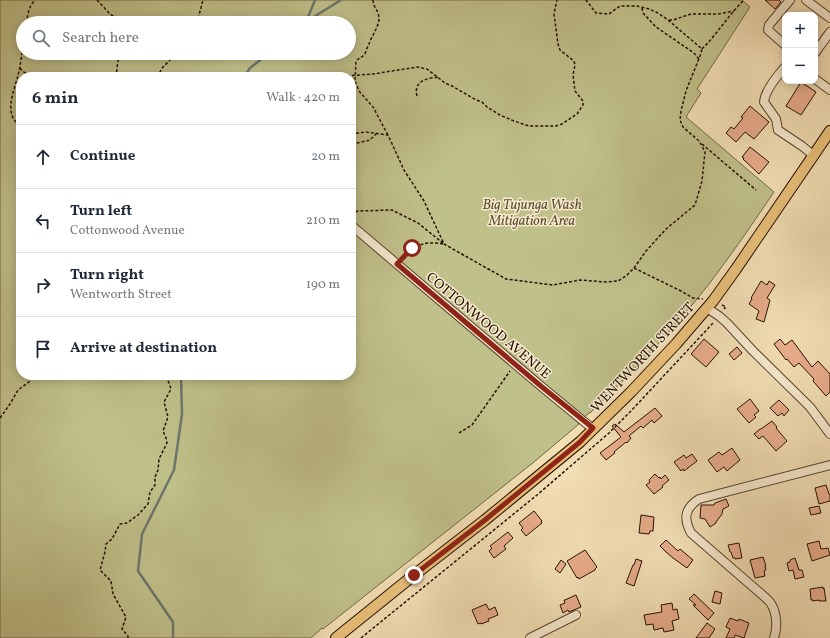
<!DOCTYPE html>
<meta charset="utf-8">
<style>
:root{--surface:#fff;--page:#f2f2f3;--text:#1f2937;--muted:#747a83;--line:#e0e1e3}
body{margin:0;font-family:Vollkorn,serif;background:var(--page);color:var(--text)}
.controls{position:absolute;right:12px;top:12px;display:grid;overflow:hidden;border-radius:8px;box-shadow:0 2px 10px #0003}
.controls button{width:36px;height:36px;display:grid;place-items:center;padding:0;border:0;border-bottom:1px solid var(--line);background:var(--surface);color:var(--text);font:20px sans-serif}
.stop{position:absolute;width:12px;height:12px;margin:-9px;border:3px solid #8f2418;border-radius:50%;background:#fff}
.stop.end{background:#8f2418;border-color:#fff;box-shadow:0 1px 4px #0008}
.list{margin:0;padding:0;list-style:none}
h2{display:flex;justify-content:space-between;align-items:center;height:52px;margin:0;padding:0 16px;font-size:17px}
h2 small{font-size:13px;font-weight:400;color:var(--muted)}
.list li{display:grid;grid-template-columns:26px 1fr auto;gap:12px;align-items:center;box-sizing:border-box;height:64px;padding:0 16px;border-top:1px solid var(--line)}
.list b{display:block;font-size:15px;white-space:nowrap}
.list p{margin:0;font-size:13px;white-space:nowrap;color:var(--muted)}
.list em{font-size:13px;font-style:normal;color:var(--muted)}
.icon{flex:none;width:22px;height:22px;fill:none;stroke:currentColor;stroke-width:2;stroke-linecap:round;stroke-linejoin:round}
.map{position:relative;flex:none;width:830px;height:638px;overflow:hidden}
.search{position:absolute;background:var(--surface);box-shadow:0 2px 10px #0003;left:16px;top:16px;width:340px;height:44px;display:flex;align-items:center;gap:10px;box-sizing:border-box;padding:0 14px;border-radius:22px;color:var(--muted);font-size:15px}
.panel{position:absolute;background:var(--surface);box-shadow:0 2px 10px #0003;left:16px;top:72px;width:340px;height:308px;border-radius:16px}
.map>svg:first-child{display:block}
</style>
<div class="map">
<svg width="830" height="638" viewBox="0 0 830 638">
<rect width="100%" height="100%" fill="#f3dfb5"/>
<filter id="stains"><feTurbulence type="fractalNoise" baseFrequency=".005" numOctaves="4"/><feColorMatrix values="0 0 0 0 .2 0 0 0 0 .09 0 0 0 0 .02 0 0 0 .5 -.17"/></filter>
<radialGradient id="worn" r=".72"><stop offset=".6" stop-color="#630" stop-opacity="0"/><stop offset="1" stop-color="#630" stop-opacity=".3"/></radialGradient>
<path fill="#c0c08a" stroke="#726845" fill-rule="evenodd" d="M0,0h742l8,7 -53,82 4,4 -15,24 88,75c-21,31 -42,62 -65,92 -36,46 -77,89 -119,129h-1l-11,10 1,1 -45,38 -211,167 -1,-1 -11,10h-311zM23,23h326v30h-326zM21,77h330v298h-330z"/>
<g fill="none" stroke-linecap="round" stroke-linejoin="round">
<g stroke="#6d776c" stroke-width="2.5">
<path d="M306,22l9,-22"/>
<path d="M304,23l37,-23"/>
<path d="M244,77l6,-9 19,-15"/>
<path d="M173,638v-16l-35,-51 4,-37 32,-64 8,-56 -1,-39"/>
</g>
</g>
<g fill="#e9ad8c" stroke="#251000">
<path d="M765,0h14l2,2 -6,7z"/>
<path d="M801,82l15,10 -15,23 -15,-9z"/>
<path d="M750,106l19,16 -15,17 -9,-7 -9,10 -10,-9 5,-6 3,2 9,-11 -2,-1z"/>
<path d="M750,147l19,15 -10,12 -16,-15 1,-1 -2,-1z"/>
<path d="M761,281l6,4 2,-4 6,4 -8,13 3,2 -6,22 -8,-3 3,-8 -10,-7 3,-5 -1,-1z"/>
<path d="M704,339l15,13 -13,15 -15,-13z"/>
<path d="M780,339l5,6 7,-5 20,27 6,-6 12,13v18l-4,4 -13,-15 1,-2 -15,-16 -5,4 -7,-8 -1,1 -12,-16z"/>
<path d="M737,347l5,6 -8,7 -5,-6z"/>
<path d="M750,399l9,12 -5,4 2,2 -7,6 -12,-14z"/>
<path d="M779,400l10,10 -5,6 -2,-3 -4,3 -8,-8z"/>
<path d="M655,408l7,8 -8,7 -2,-3 -9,8 -2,-2 -12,10 2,2 -4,5 -1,-1 -12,10 1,1 -9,7 -6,-7 21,-16 -9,-11 3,-2 9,8z"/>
<path d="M772,421l5,6 -1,1 11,13 -11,10 -13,-15 -4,3 -5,-5 6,-5h1z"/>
<path d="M732,448l8,12 -13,11 -3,-4 -7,5 -9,-12 11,-8 3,3z"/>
<path d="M692,454l5,7 -13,10 -1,-2 -2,2 -7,-9 10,-7 2,3z"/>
<path d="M655,474l4,4 1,-1 1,2 4,-4 4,5 -7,6 1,1 -9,7 -8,-9 4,-3 -1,-2z"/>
<path d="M826,485l3,9h1v7l-11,3 -4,-16z"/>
<path d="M726,499l3,7 -6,3 -1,5 -6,8v1l-6,4 -5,-8 -5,-1 1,-13h13l1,-2z"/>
<path d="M819,506l2,7 -10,2 -2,-7z"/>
<path d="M534,511l8,10h-1l1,2 -16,13 -5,-6 2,-2 -4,-5z"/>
<path d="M641,515l13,2 -1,14h-3l-1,3 -10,-1z"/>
<path d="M508,532l5,6 -9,8 2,3 -12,9 -5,-7 3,-3 -2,-2z"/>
<path d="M666,540l12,11 2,-2 13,11 -6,8 -14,-10 -7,-6 -6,-6z"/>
<path d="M819,541l2,8 7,-1 2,7 -18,6 -5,-17z"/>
<path d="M739,543l3,15 -7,1v-1h-2l-2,-6h-1l-2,-7z"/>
<path d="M585,550l12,17 -2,2v1l-16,9 -1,-2 -1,1 -10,-17z"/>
<path d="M763,557l3,9h-1l1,4 -2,1 1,5 -10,2 -5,-18z"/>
<path d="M795,558l4,12h3l2,7 -9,2 -2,-9 -4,1 -2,-8 3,-1v-2z"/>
<path d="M636,559l6,2 -8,25 -8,-3 7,-18h1z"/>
<path d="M561,560l5,4 -6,9 -5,-4z"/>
<path d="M823,587v2l1,-1 2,13h-7v-1l-6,1v-1h-2l-1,-11z"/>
<path d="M715,591l7,2 -2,11 -8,-2z"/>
<path d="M694,594l20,19 -6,7 -15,-15h3l-7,-6z"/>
<path d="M576,595l5,12 -12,5 -1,-2 -5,3 -3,-8 5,-2 -1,-3h1z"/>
<path d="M672,603l1,7 4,-1 2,10 -7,2 2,9 -10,2 -1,-4 -9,2 -1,-6 -7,1 -2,-10 18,-3 -1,-7z"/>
<path d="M486,604l3,6 6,-3 3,8 -10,4 1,2 -8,3v-1l-3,1 -6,-14z"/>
<path d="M730,618l8,3 1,-2 10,4 -5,15 -9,-3 -1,3h-8l4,-9 -4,-2z"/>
<path d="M707,623l8,6 -6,9h-13z"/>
</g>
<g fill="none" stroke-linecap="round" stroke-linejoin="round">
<defs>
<g id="minor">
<path d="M806,0l24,18"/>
<path d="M785,45l-17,-15 1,-5 21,-25"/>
<path d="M815,53l15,-21"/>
<path d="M785,67c-8,9 -20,24 -21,35l12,17 2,11 24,16 11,9"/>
<path d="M815,79l15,11"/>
<path d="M351,225l191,162 51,42"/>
<path d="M707,308l12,8 8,7 26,28 57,56 20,27"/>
<path d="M530,638l46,-23"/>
<path d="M774,638c4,-12 3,-30 -7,-39l-76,-66c-8,-15 -6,-25 8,-34l131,-34"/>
</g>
<path id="major" d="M336,638l78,-63 71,-55 95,-78 51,-50 45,-48 37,-43 23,-32 94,-138"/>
</defs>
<use href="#minor" stroke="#58442d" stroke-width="10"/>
<use href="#major" stroke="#251000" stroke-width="12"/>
<g stroke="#251000" stroke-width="1.5" stroke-dasharray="3 2" stroke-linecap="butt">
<path d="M97,0l13,14 6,4 4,5"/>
<path d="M373,0c0,7 6,11 6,18 0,9 -7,17 -10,26 -2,3 -3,9 -5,11 -3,3 -5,3 -8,6l-1,20 4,10 14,16 15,28"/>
<path d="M642,8l1,5 13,14 38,26 5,6"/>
<path d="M669,20h4l18,-6h27l16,-3"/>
<path d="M27,23c0,-8 2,-17 8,-23"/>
<path d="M196,23l2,-4 5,-19"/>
<path d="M702,49c15,-15 26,-33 41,-48"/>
<path d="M20,68l2,3 11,6"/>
<path d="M116,77l2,-17 5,-7"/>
<path d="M157,77l6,-10 14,-14"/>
<path d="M332,77l41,-3 44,-7 10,2 18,14 7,3 24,14 6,2 5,5 13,8 14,6 15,5h27l6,-2 15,-10 6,-9v-4l-8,-10 -2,-16 2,-10 -1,-4 -14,-11 -2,-6 -4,-30 3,-14"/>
<path d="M417,96c-4,-15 10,-18 22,-19"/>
<path d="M21,123h-4c-13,-12 -2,-34 1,-48 3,-10 3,-19 5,-29"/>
<path d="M351,134l15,-2 22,3 16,35 20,31 20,43 62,35 47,6 27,-5 26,2 12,-1 8,-5 8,-8 12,-17 20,-22 29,-24 7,-24 3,-29 -3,-6 -3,-5 -16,-14 -3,-7 1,-9 5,-20 14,-35 2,-7 -34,-29 -10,-7 -9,-4 -12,-3h-17l-11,8 -13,-1 -10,-13"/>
<path d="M702,144l54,46"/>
<path d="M351,161l2,-4 -1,-4 1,-6 4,-4 13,-3 7,-7"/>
<path d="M351,214l7,-3 34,-1 26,13 26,21c-20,-3 -28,0 -42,14"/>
<path d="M634,268l47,23 12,7 10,1"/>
<path d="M722,305l4,2 -2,2"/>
<path d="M0,418l10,-14 8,-14 11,-8 1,-6 1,-1"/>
<path d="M459,433l13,-8 38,-54"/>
<path d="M128,638v-2l-6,-7 4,-12 -13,-23 -2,-13 -11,-11 5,-18 1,-8 6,-5 8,-15 7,-1 11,-8 10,-11 2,-12 5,-7v-8l3,-7 1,-11 8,-16 -1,-5 -3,-7 5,-14 -4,-15 7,-13 -5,-14"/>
<path d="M361,638l176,-143 72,-62 21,-21 84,-90"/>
</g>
<use href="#minor" stroke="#f7eacf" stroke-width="8"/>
<use href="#major" stroke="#eac07a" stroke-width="10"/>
</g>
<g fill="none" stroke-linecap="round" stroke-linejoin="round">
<path stroke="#8f2418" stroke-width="5" d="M412,248l-15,16 145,123 51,41 -13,14 -95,78 -71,55"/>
</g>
<g text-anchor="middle" stroke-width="3" stroke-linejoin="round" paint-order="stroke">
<g font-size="14" font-style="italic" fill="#5b4e30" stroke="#f7eacf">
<text x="532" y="209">Big Tujunga Wash<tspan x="532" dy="16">Mitigation Area</tspan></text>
</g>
<g font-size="14" fill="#251000" stroke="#f7eacf">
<text transform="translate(489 325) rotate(40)" y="5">COTTONWOOD AVENUE</text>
<text transform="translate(642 357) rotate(-47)" y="5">WENTWORTH STREET</text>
</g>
</g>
<rect width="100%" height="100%" filter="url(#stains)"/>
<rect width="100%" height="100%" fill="url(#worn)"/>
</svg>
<div class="controls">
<button>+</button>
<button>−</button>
</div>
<div class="stop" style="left:412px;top:248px"></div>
<div class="stop end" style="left:414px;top:575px"></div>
<div class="search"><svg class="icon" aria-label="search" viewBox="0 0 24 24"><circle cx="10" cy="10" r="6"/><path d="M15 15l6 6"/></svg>Search here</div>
<section class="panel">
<h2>6 min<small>Walk · 420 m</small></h2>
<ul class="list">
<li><svg class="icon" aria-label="ahead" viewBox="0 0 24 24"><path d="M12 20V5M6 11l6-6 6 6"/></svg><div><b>Continue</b></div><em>20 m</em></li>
<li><svg class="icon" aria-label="left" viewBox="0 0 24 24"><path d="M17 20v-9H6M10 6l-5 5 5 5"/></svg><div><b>Turn left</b><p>Cottonwood Avenue</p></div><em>210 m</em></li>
<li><svg class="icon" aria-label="right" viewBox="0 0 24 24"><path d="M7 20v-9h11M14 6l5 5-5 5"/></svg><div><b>Turn right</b><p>Wentworth Street</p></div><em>190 m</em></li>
<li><svg class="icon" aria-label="arrive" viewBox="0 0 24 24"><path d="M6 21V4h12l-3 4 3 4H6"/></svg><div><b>Arrive at destination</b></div></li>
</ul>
</section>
</div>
